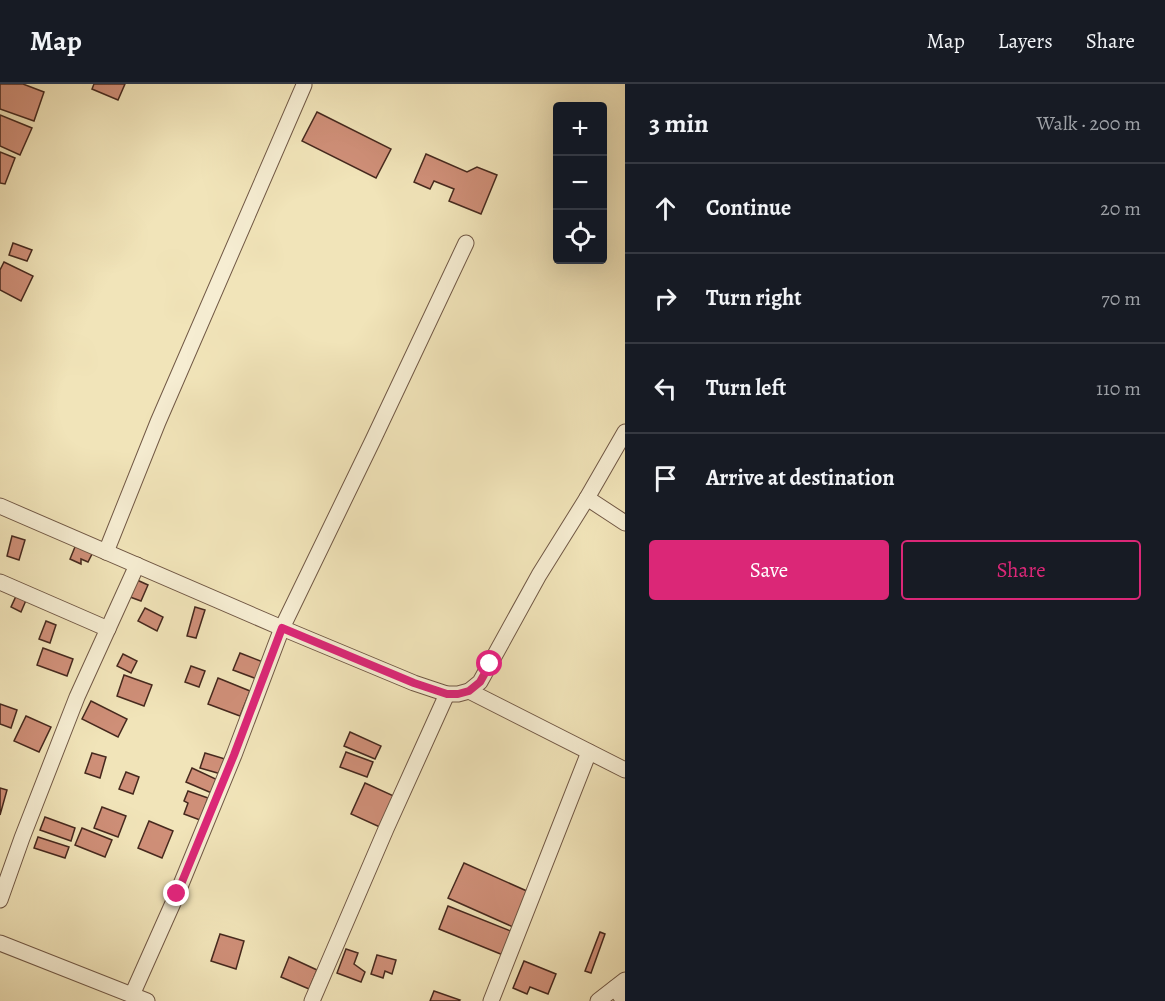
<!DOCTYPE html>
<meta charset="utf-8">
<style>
:root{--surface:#171b24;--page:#242831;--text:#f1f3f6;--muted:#9ea1a6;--line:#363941;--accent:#db2777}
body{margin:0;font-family:Alegreya,serif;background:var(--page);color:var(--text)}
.controls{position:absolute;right:18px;top:18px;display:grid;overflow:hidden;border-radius:6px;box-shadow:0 6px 24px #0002}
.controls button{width:54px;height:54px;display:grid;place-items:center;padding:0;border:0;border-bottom:2px solid var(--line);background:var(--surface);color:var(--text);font:30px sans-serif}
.stop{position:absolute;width:18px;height:18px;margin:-14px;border:4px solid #db2777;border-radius:50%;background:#fff}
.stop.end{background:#db2777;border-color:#fff;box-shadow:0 2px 6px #0008}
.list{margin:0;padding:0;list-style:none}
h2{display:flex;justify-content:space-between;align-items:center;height:78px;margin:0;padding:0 24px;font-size:26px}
h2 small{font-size:20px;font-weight:400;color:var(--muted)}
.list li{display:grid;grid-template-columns:39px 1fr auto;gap:18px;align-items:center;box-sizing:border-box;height:90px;padding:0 24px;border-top:2px solid var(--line)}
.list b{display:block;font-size:22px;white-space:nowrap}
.list em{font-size:20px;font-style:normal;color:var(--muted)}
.actions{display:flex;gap:12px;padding:18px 24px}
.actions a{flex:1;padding:14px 0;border:2px solid var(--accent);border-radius:6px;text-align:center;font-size:21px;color:var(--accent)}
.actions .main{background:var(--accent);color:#fff}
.icon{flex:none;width:33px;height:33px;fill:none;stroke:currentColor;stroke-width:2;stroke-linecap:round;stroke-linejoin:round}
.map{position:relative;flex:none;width:625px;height:917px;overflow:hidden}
header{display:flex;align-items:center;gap:36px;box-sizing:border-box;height:84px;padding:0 30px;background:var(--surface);border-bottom:2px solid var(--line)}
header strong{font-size:28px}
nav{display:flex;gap:33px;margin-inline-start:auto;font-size:21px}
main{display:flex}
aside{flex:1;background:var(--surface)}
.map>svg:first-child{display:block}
</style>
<header>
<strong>Map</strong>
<nav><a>Map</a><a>Layers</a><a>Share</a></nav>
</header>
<main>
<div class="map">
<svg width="625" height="917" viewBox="0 0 625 917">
<rect width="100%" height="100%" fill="#f1e4b9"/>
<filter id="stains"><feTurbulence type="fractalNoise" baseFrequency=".00333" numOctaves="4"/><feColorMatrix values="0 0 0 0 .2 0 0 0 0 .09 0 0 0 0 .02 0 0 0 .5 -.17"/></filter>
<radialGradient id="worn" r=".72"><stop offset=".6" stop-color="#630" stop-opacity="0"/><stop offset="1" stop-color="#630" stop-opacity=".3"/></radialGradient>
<g fill="#cf8f78" stroke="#46291e" stroke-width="1.5">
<path d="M0,0h23l21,8 -10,29 -34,-12z"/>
<path d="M94,0h31l-7,16 -26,-11z"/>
<path d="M317,28l74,37 -15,29 -74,-37z"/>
<path d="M0,31l32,13 -12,27 -20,-9z"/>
<path d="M0,68l15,6 -10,26 -5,-1z"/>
<path d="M426,70l41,18 10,-5 20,8 -16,39 -32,-13 5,-12 -20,-8 -4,8 -16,-7z"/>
<path d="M13,159l19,7 -5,11 -18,-6z"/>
<path d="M4,178l29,14 -12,25 -21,-11v-20z"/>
<path d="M12,452l13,4 -6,20 -12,-4z"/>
<path d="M77,458l17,8 -6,12 -7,-3v5l-11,-5z"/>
<path d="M137,496l11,5 -7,16 -11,-4z"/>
<path d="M17,510l10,4 -6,14 -10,-5z"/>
<path d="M195,523l10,3 -9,28 -9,-2z"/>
<path d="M145,524l18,9 -6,14 -19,-10z"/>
<path d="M46,537l10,4 -6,18 -11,-4z"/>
<path d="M43,564l30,11 -6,17 -30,-11z"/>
<path d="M240,569l23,9 -6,17 -24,-9z"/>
<path d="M123,570l14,7 -6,12 -14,-7z"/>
<path d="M191,582l14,5 -6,16 -14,-5z"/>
<path d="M124,591l28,10 -8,21 -27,-10z"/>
<path d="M218,594l32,13 -10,25 -32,-12z"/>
<path d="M91,617l36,18 -9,18 -36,-18z"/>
<path d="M0,620l17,6 -6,18 -11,-4z"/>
<path d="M26,632l25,11 -12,25 -25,-11z"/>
<path d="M350,648l31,14 -6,13 -31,-13z"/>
<path d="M346,668l27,10 -6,15 -27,-10z"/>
<path d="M92,669l14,4 -6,21 -15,-5z"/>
<path d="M205,669l20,6 -4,15 -21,-6z"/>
<path d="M192,684l28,13 -6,13 -28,-12z"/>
<path d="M126,688l13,5 -6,17 -14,-5z"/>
<path d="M365,699l31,14 -14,31 -31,-14z"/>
<path d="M0,704l7,2 -7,25z"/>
<path d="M188,707l20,7 -8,22 -16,-6 4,-11 -4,-2z"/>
<path d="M102,723l24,9 -8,21 -24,-9z"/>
<path d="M45,733l30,11 -4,13 -31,-11z"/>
<path d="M149,737l24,10 -11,27 -24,-10z"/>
<path d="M82,744l30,12 -7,17 -30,-12z"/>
<path d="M38,753l31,10 -4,11 -31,-10z"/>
<path d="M464,779l65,29 -16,35 -65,-29z"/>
<path d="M448,822l65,26 -10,23 -64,-26z"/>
<path d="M600,848l5,2 -14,39 -6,-2z"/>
<path d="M220,850l24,7 -8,28 -25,-8z"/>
<path d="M346,865l12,4 -4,11 11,8 -4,10 -24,-9z"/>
<path d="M377,871l19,5 -4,14 -7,-3 -2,7 -12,-4z"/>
<path d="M289,873l28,13 -8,19 -28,-12z"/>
<path d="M524,877l32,13 -8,20 -18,-7 -3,7 -14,-6z"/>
<path d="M434,907l26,9 -1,1h-29z"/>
</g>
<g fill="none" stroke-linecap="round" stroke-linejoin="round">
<defs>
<g id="street">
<path d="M587,414l38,25"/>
<path d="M0,422l282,122 132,55 33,11h11l11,-3 11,-9 59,-107 48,-77 38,-66"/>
<path d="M106,468l52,-130 146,-337"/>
<path d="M0,498l108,47"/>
<path d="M469,607l156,79"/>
<path d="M0,816l22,-62 55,-141 60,-132"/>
<path d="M0,859l147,58"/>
<path d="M615,904l9,13"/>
<path d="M132,911l45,-101 57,-139 48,-127 91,-188 93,-197"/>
<path d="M312,917l74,-172 61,-135"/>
<path d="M491,917l98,-249"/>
<path d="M598,917l27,-21"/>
</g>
</defs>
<use href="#street" stroke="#715845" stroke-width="17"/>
<use href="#street" stroke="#f6edd2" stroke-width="15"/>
</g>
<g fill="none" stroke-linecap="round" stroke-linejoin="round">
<path stroke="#db2777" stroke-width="8" d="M177,810l57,-139 48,-127 132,55 33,11h11l11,-3 11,-9 10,-18"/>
</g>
<rect width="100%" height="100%" filter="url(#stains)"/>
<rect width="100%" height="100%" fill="url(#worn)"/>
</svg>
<div class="controls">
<button>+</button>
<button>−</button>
<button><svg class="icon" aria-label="locate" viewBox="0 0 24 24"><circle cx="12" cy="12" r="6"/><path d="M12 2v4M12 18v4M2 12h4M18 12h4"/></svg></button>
</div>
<div class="stop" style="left:490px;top:580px"></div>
<div class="stop end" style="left:177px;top:810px"></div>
</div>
<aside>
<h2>3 min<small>Walk · 200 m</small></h2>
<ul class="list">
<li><svg class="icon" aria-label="ahead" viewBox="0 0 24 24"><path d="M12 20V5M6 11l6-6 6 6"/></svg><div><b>Continue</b></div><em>20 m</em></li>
<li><svg class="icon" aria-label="right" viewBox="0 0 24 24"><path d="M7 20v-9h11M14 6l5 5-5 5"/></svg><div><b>Turn right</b></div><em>70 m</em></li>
<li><svg class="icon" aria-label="left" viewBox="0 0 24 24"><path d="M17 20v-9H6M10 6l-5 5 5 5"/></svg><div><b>Turn left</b></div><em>110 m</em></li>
<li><svg class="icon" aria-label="arrive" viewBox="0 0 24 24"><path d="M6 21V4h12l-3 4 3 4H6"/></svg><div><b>Arrive at destination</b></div></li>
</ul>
<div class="actions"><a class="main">Save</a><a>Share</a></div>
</aside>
</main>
